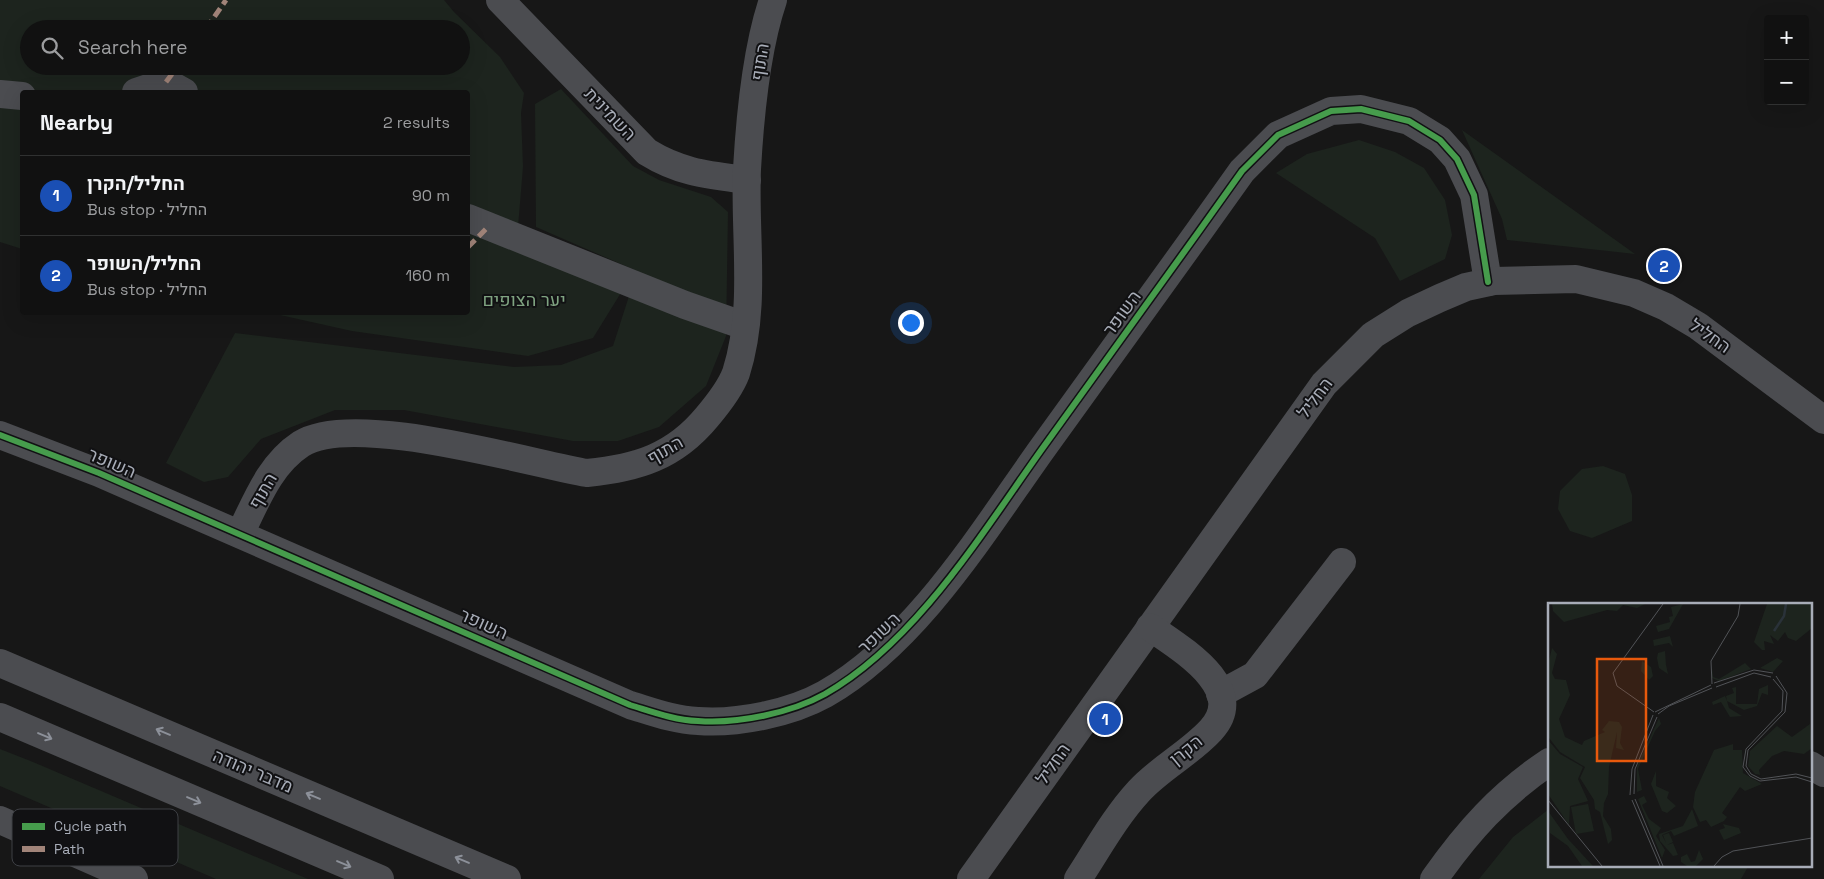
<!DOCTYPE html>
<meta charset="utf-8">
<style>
:root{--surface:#111;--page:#1e1f1f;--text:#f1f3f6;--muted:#9c9d9f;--line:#303131;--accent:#0b8043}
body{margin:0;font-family:"Space Grotesk",Heebo,sans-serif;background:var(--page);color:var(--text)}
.controls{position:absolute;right:15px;top:15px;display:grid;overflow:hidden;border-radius:5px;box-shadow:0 5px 20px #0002}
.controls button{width:45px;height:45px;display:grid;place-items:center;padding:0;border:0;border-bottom:1px solid var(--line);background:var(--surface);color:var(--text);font:25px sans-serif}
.you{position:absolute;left:910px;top:322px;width:18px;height:18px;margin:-12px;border:4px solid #fff;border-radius:50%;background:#1a73e8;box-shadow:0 0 0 8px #1a73e833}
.badge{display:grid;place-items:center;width:32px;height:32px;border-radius:50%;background:var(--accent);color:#fff;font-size:16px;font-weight:700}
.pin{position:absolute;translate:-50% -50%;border:2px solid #fff;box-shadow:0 1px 5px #0006}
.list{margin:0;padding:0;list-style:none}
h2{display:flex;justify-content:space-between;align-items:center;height:65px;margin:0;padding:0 20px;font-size:21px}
h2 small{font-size:16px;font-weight:400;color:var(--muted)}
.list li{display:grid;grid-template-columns:32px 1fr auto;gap:15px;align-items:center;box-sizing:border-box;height:80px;padding:0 20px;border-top:1px solid var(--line)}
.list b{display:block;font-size:19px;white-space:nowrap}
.list p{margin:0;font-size:16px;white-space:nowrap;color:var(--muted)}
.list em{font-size:16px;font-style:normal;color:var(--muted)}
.icon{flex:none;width:28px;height:28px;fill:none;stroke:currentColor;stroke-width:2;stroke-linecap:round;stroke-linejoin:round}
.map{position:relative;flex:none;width:1824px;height:879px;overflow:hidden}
.search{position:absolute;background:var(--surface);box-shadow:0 5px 20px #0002;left:20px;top:20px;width:450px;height:55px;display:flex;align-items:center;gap:12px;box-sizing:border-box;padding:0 18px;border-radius:28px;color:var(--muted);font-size:19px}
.panel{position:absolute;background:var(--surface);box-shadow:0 5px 20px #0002;left:20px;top:90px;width:450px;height:225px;border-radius:5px}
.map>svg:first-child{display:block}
</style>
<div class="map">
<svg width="1824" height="879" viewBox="0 0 1824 879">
<rect width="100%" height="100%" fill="#171717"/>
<g fill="#1d241e" fill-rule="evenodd">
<path d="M0,0h444l10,12 46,45 24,36 -3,20 2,54 -6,72 110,44 -34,55 -65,18 -176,-25 -72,-16 -29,-2 217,-1v-220h-446v157l-22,-7zM29,29h432v37h-432z"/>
<path d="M561,89l72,77 26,14 52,17 17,15 -2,124 -20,50 -47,41 -41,14h-45l-169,-31h-69l-74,29 -33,38 -24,5 -38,-19 69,-130 279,34 47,-2 52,-19 24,-75 -101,-44 -1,-123z"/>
<path d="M1462,130l173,124 -128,-14 -5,-21z"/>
<path d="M1359,140l36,12 29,16 21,32 7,35 -7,24 -45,22 -25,-43 -99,-65 31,-19z"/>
<path d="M1603,466l22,8 7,21v26l-40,17 -22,-7 -12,-22 2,-18 22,-22z"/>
<path d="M0,749l33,13 275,117h-92l-216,-93z"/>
<path d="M1549,809v56h200l-8,14h-262l34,-42z"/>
</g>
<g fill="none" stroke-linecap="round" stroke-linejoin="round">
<g stroke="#4b4c50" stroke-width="28">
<path d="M500,0l147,152c34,21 62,23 100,28"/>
<path d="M136,92l30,-10 18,10"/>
<path d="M0,94l22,2"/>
<path d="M468,218l217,87 60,21"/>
<path d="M0,435l99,38 531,232c23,7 44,15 68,16 40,3 93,-8 127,-27 91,-52 157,-161 217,-245 67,-93 134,-185 200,-278l36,-36 53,-24 30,-2 48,12 31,19 17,19 17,36 14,87"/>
<path d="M240,534c16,-32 29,-69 61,-90 51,-33 224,18 286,29 50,-5 87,-16 120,-56 11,-13 23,-28 29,-44 21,-66 8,-137 11,-204 3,-53 9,-119 26,-169"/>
<path d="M0,663l507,216"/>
<path d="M1220,694l35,-19 87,-113"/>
<path d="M0,717l380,162"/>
<path d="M1810,765l14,8"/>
<path d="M0,820l134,59"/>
<path d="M971,879l353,-495 49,-49 35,-22 32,-15 26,-11 28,-6 82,-2 58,14 32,14 32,19 126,94"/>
<path d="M1078,879c19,-29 37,-62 61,-88 21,-23 51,-38 72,-61 39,-42 -33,-83 -61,-103"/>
<path d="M1434,879c34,-48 66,-84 115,-117"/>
</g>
<g stroke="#a18479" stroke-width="5" stroke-dasharray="10 5" stroke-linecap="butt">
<path d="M206,29l20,-29"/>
<path d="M166,82l12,-16"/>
<path d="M468,247l21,-21"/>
</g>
<defs>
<path id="cycleway" d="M0,435l99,38 531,232c23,7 44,15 68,16 40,3 93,-8 127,-27 91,-52 157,-161 217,-245 67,-93 134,-185 200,-278l36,-36 53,-24 30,-2 48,12 31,19 17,19 17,36 14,87"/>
</defs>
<use href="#cycleway" stroke="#111113" stroke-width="9"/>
<use href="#cycleway" stroke="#469c4c" stroke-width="6"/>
</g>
<defs><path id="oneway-shaft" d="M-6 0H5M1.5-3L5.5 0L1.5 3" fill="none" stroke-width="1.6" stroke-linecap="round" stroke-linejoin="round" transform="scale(1.25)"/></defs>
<g stroke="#8c9099">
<use href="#oneway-shaft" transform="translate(163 732) rotate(-157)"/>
<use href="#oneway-shaft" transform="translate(45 736) rotate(23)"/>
<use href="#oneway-shaft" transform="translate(313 796) rotate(-157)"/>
<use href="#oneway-shaft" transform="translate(194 800) rotate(23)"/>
<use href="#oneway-shaft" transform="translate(462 860) rotate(-157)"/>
<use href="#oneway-shaft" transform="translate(344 864) rotate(23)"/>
</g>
<g text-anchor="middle" stroke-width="4" stroke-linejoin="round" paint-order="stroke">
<g font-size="18" fill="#a8adb8" stroke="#111113">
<text transform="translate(760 62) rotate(-81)" y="6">התוף</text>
<text transform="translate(610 114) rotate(46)" y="6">השמינית</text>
<text transform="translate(1122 313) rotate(-54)" y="6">השופר</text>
<text transform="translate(1710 336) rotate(35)" y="6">החליל</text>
<text transform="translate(1315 398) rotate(-53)" y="6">החליל</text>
<text transform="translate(665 450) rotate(-30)" y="6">התוף</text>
<text transform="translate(112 463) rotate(23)" y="6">השופר</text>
<text transform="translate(263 491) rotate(-60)" y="6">התוף</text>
<text transform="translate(484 624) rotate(24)" y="6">השופר</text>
<text transform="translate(879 633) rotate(-44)" y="6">השופר</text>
<text transform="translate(1186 750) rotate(-39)" y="6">הקרן</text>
<text transform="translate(1053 764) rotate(-55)" y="6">החליל</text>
<text transform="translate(253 771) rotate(23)" y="6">מדבר יהודה</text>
</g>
<g font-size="18" fill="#7fa381" stroke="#111113">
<text x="524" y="306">יער הצופים</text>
</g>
</g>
<g transform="translate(1548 603)">
<rect width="264" height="264" fill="#171717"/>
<path d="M4,1h93l-8,4 -14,-3 -6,6 -10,-1 -43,12 -11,-11zM135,1l-14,25 -11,3 -2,-6 14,-4 -1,-5 4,-1 -2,-9zM219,1h45v24l-16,13 -8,-3 -3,-6 -7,9 -8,-6 4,9 -10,-3 1,9h-3l-8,-8zM122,33l3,11 -4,-4 -15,3 -1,-6zM4,45l5,6 -5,19 3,6 11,1 4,15 -11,24 6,18 17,8 2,-4 21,-9 -3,-2 7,-9 10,1 3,5 -2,16 4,7 -8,-2 1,-16 -8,35 -1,27 -4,9 -1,13 8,13 1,11 -4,4 -8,-32 -5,-3 -1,-9 -14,-22 5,-11 -25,-15 -11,-14 -1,-73zM117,48l1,14 2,9 -9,-6 -2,-10 1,-5zM229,55l6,3 -10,11 -13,-4zM94,58l9,6 2,9 -4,4 -8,-9zM197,60l6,6 -32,12 -7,-3v-10l1,9 6,2zM220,82v10l-6,-2 -5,13 -13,4 -17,-9 2,7 13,8 -12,1 -9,-15 -8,3 -1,-3 13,-6 2,5 -1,-5 8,-3 -2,-5 4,-1v17h21l2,-15zM111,115l2,6 -6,7 -17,38 4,21 -5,2v-26zM262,121l2,24 -8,6 -20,-3 -12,5 -13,14 1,5 10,1 -15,-2 -7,-8 2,-15 27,-25 15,11zM0,137l12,14 23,13 -5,12 10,22 -18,5 -1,19 -21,-31zM185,141v6h9l1,23 19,11 -17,7 -5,-4 -18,26 5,4 -3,4 -13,6 -5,-7 -6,2 -7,-15 2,-15 19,-42zM108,168v15l13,6 -2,6 9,8 -9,7 -5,-2 -11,-27zM96,193l3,6 -5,3 7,14 12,9 -5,8 9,14 -3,8 -24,-59zM40,201l6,27 -18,3 -5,-27zM144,206l6,17 -24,10 -3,-5 -9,4 4,8 -3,-8 6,-2 4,9 -6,3 6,-2 5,12 -5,1 -13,-15 -1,-7 24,-8zM0,208l20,28 25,27h-11l-14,-20 -18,-13zM175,221l16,4 2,5 -17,7 -5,-10 6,-2zM151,247l4,9 -7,7h-9l-6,-4v-5l6,-3 4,8 4,-1z" fill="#1d241e"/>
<path fill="none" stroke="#2a3239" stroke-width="2.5" d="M226,28l10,-15 2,-12"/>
<path fill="none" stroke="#515357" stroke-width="1" d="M228,73l11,17 -2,19 -37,38 -2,16 5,8 10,5 35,-5 16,4M225,76l10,12 -1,20 -36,38 -3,18 7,9 10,5 36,-4 16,5M166,80l40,-13 19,3M164,81l-1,-23 27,-45 2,-12M168,84l38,-14 17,4M106,109l-37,-26 -4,-13 50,-69M107,109l56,-27M110,111l11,-8 43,-18M86,191l1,-25 22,-52M82,192l2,-26 21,-54M87,196l28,67M0,197l54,66M84,197l28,66M166,263l8,-9 11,-6 79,-13"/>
<path fill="#e8590c" fill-opacity="0.15" stroke="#e8590c" stroke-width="2.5" d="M49,56h49v102h-49z"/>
<rect width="264" height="264" fill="none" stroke="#a8adb8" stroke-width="2.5"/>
</g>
<rect x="12" y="809" width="166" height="57" rx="8" fill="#111113" stroke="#3e4045" stroke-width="1"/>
<rect x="22" y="823" width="23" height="7" fill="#469c4c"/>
<rect x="22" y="846" width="23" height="6" fill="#a18479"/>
<g font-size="14" fill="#a8adb8">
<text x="54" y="831">Cycle path</text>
<text x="54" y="854">Path</text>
</g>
</svg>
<div class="controls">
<button>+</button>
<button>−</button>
</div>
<div class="you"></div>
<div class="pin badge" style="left:1105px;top:719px;background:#1a4fb4">1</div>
<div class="pin badge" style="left:1664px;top:266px;background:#1a4fb4">2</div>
<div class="search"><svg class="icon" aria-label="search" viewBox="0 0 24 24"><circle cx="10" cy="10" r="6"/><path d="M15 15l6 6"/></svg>Search here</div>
<section class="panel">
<h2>Nearby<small>2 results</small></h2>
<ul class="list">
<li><span class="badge" style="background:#1a4fb4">1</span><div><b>החליל/הקרן</b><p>Bus stop · החליל</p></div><em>90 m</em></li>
<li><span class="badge" style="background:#1a4fb4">2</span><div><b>החליל/השופר</b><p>Bus stop · החליל</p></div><em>160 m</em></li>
</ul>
</section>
</div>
